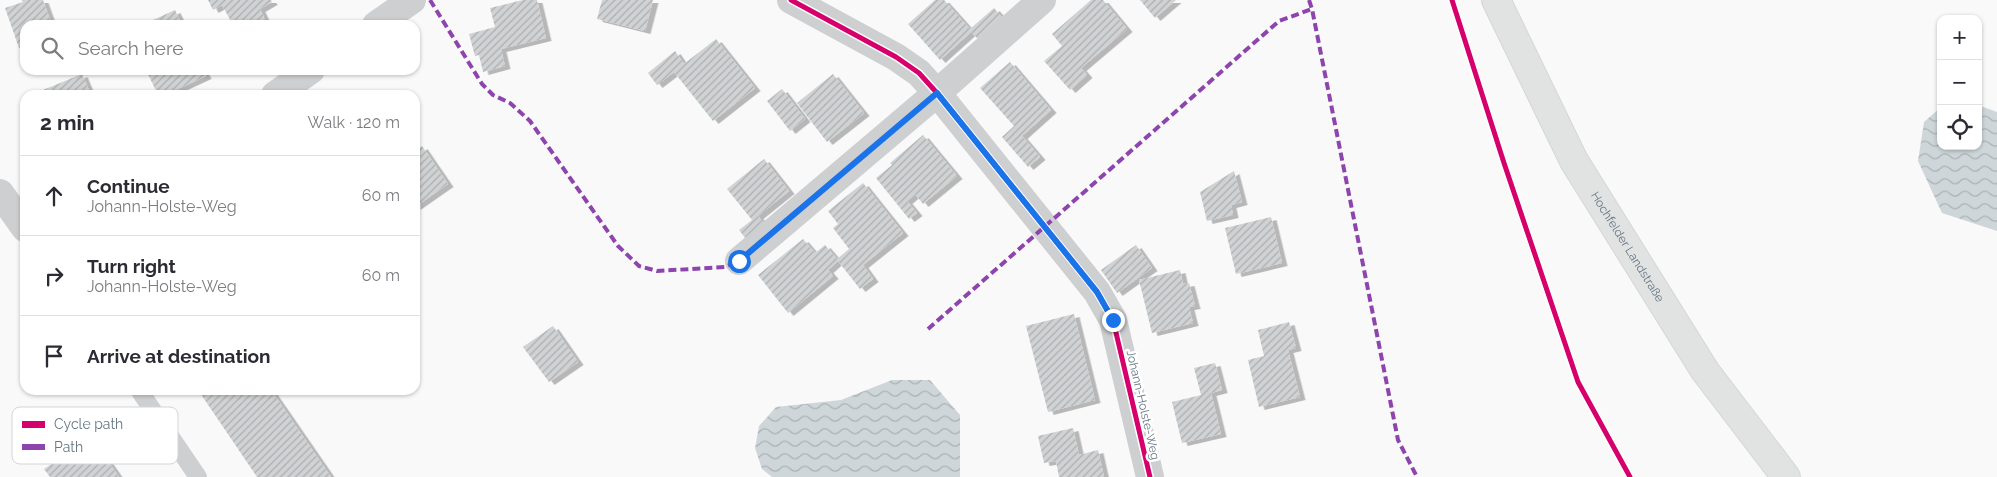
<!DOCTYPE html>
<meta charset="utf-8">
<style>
:root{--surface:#fff;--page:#f2f2f3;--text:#2b2b33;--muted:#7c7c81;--line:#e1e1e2}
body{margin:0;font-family:Raleway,sans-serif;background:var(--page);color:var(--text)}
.controls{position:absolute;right:15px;top:15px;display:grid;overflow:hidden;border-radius:10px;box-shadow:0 1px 4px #0004}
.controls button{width:45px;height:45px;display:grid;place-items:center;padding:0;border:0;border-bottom:1px solid var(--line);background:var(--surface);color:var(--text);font:25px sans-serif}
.stop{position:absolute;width:15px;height:15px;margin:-11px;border:4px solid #1a73e8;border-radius:50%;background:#fff}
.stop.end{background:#1a73e8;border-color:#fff;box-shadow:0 1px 5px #0008}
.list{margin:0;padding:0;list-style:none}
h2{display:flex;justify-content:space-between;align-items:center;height:65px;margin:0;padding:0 20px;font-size:21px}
h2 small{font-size:16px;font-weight:400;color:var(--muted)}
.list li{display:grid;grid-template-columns:32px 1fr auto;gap:15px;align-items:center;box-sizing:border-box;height:80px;padding:0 20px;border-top:1px solid var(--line)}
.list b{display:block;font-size:19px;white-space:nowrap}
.list p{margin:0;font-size:16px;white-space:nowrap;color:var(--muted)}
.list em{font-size:16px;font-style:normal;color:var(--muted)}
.icon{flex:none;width:28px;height:28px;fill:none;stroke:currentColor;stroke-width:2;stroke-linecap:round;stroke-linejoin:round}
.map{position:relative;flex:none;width:1997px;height:477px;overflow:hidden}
.search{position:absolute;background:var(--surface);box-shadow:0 1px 4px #0004;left:20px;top:20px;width:400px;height:55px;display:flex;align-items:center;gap:12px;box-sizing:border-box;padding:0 18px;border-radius:15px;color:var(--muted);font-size:19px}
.panel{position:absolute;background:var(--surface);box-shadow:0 1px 4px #0004;left:20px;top:90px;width:400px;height:305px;border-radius:15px}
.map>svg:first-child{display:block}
</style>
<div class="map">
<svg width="1997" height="477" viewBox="0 0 1997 477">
<defs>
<pattern id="water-waves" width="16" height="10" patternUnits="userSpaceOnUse" patternTransform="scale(1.25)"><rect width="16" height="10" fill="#ced6d9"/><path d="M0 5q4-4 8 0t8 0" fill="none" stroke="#abb2b5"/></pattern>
<pattern id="building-hatch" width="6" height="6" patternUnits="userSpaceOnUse" patternTransform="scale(1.25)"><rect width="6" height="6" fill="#d0d2d3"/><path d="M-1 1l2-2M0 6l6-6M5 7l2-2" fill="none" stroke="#acafb1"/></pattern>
<filter id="shadow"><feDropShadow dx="5.5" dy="3" stdDeviation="0" flood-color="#0004"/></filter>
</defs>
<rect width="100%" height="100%" fill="#f9f9f9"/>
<g fill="url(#water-waves)">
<path d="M1978,105l19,7v119l-55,-18 -24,-52 6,-39 17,-15v39h37z"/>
<path d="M892,380h38l30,35v62h-188l-10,-8 -7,-21 4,-22 17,-19 65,-7z"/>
</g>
<g fill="url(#building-hatch)" filter="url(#shadow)">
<path d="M22,0h21l9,25h-27v21l-6,2 -14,-40 18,-6z"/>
<path d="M208,0h63l1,2 -12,7 5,11 -9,5h-23l-11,-20 -9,5z"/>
<path d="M523,0h14l9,38 -45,11 4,17 -22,6 -4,-17 -4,1 -6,-22 26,-7 -5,-19z"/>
<path d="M602,0h51l-8,31 -48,-12z"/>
<path d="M935,0h9l26,29 24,-21 12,14 -24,21 -11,-11 -31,28 -32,-36z"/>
<path d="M1091,0h12l24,29 -46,39 6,7 -17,15 -26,-29 18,-15 -10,-12z"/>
<path d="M1140,0h36l-21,18z"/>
<path d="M175,10l7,15h-40z"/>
<path d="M716,39l39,49 -42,33 -39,-49 -17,13 -9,-12 27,-22 9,13z"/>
<path d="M1010,62l41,48 -29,26 18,21 -12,10 -26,-30 12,-11 -34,-38z"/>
<path d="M146,70h57l3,6 -41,19h-7z"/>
<path d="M82,74l9,21h-46l-2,-5z"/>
<path d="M833,74l31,39 -37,29 -30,-39z"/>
<path d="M782,89l23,30 -15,12 -23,-30z"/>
<path d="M923,135l34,41 -34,28 -8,-10 -8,7 10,12 -8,6 -33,-41 16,-13 -2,-2z"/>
<path d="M422,146l26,38 -33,23v-56z"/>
<path d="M764,159l25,32 -31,25 9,12 -18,15 -10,-13 13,-10 -25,-31z"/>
<path d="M1234,171l8,31 -11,3 2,10 -26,6 -7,-29z"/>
<path d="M863,183l40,50 -40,32 10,14 -13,10 -22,-28 -10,9 5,6 -45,37 -30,-38 45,-36 12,14 10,-8 12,14 12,-10 -16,-21 5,-4 -10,-13z"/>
<path d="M1271,217l11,46 -46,11 -11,-46z"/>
<path d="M1136,245l16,23 -35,25 -16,-23z"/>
<path d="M1180,270l3,14 6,-1 6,23 -6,1 4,16 -41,10 -13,-53z"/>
<path d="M1074,314l21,86 -47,12 -22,-86z"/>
<path d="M1289,322l7,26 -8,2 12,47 -41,10 -11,-47 16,-4 -6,-26z"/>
<path d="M553,326l25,36 -29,20 -26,-35z"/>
<path d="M1215,363l7,27 -11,3 10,41 -39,9 -10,-41 29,-7 -7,-27z"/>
<path d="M198,390h73l60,87h-74z"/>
<path d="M1073,428l6,27 19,-5 6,27h-45l-3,-16 -12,2 -6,-27z"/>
<path d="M91,437l28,40h-69l-6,-8z"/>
</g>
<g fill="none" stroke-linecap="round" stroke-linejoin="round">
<defs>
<g id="secondary">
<path id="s1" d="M1496,0l78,161 131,210 81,106"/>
</g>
</defs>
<use href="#secondary" stroke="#d5d6d7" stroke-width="30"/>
<path stroke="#cecfd0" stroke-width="18" d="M139,390l59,87"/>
<g stroke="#cecfd0" stroke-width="28">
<path d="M791,0l105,57 23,16 18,20 160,199 16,28 37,157"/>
<path d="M376,25l36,-25"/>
<path d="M275,95l36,-25"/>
<path d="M0,193l25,35"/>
<path d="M739,261l198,-168 105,-93"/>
</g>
<use href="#secondary" stroke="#e1e2e2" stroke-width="28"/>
<g stroke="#8e44ad" stroke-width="4" stroke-dasharray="8 4" stroke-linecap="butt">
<path d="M430,0l52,84 11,11 17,8 20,18 88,125 21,20 18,5 68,-4 14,-6"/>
<path d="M1309,0l3,9 86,431 19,37"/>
<path d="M928,329l351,-308 33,-12"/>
</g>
<defs>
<g id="cycleway">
<path d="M791,0l105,57 23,16 18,20 160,199 16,28 37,157"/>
<path d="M1452,0l52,163 74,219 52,95"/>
</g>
</defs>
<use href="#cycleway" stroke="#fff" stroke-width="8"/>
<use href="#cycleway" stroke="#d6006c" stroke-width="5"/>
</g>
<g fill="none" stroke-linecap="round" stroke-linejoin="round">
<path stroke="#1a73e8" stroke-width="6" d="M739,261l198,-168 160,199 16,28"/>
</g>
<g text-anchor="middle" stroke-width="5" stroke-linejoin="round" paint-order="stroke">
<g font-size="12" fill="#657683" stroke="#fff">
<text dy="4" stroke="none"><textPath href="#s1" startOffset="280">Hochfelder Landstraße</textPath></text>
<text transform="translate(1143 405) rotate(77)" y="4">Johann-Holste-Weg</text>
</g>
</g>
<rect x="12" y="407" width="166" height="57" rx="8" fill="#fff" stroke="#d1d6da" stroke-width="1"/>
<rect x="22" y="421" width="23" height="7" fill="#d6006c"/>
<rect x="22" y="444" width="23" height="6" fill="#8e44ad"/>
<g font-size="14" fill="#657683">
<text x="54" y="429">Cycle path</text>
<text x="54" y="452">Path</text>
</g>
</svg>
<div class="controls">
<button>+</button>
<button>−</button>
<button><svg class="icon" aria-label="locate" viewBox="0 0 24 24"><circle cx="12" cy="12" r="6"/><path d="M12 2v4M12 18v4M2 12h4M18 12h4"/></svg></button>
</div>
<div class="stop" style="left:739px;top:261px"></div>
<div class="stop end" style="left:1113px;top:320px"></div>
<div class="search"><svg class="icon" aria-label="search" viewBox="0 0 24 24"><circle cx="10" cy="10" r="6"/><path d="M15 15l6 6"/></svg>Search here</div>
<section class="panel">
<h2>2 min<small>Walk · 120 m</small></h2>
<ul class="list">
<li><svg class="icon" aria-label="ahead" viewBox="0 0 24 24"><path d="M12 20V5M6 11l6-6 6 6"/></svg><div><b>Continue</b><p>Johann-Holste-Weg</p></div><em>60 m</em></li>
<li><svg class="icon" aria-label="right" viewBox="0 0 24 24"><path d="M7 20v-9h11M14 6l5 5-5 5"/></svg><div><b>Turn right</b><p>Johann-Holste-Weg</p></div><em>60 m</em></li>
<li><svg class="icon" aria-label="arrive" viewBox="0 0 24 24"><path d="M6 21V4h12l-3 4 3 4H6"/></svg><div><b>Arrive at destination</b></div></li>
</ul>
</section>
</div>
